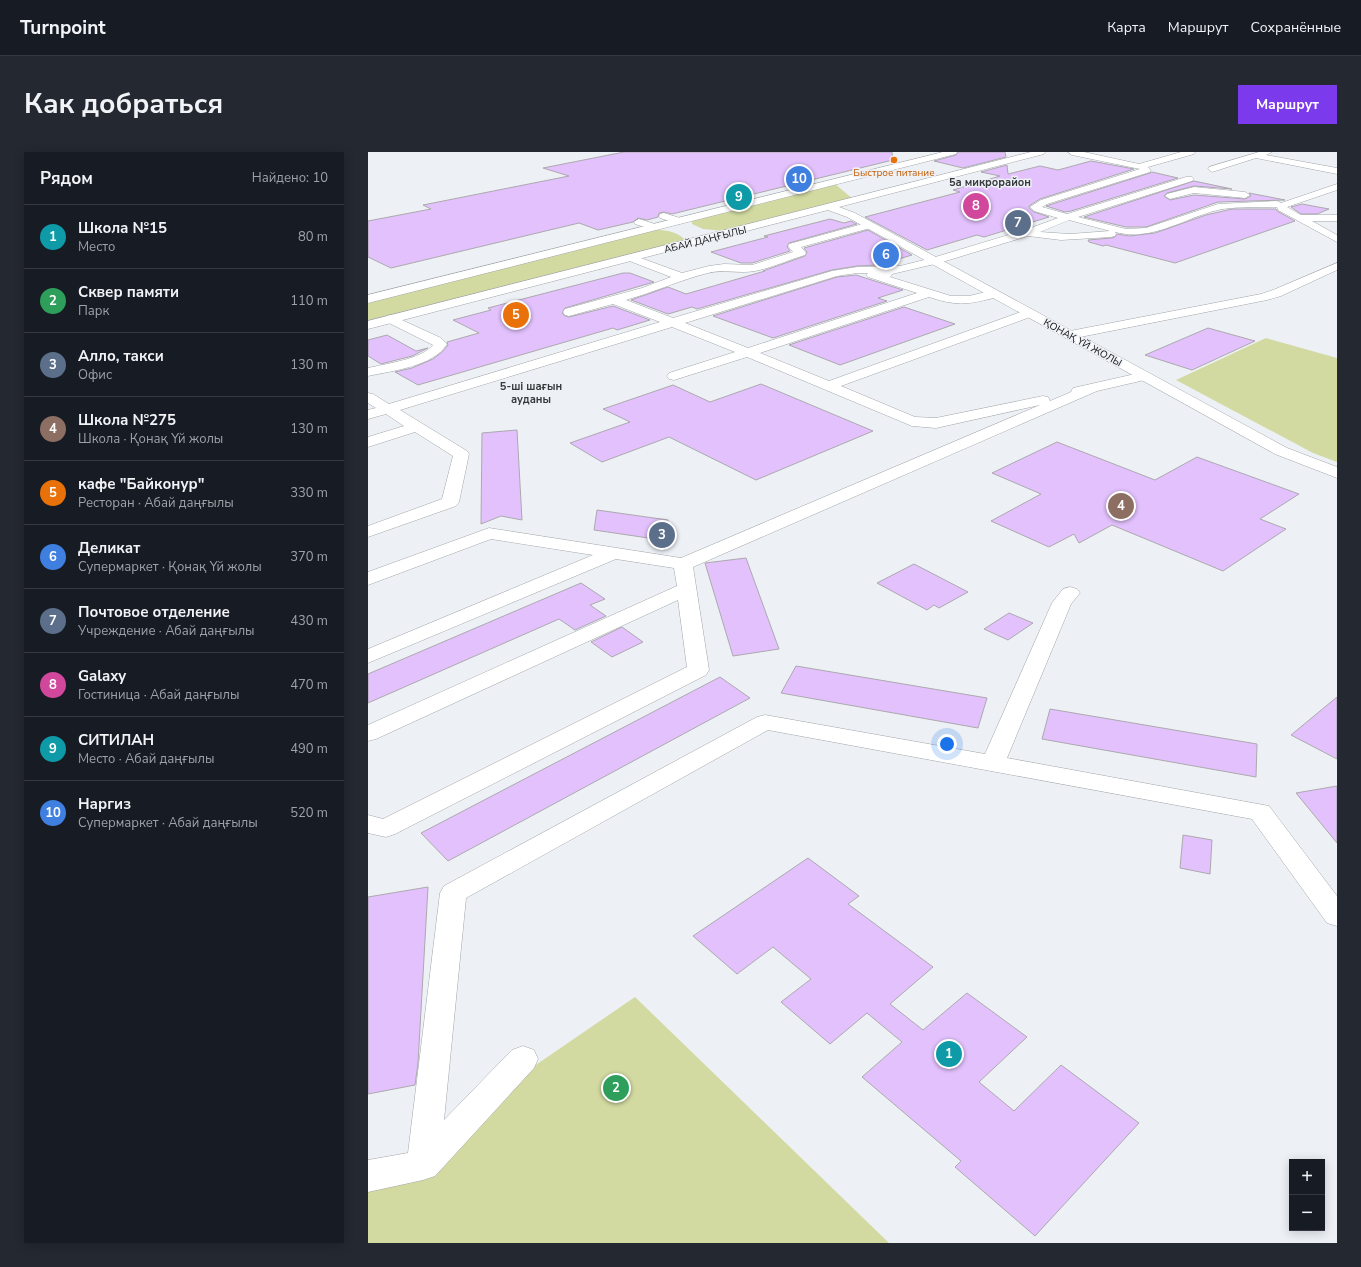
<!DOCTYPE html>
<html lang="ru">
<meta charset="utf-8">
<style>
:root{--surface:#171b24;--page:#242831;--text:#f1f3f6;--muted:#9ea1a6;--line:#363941;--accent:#7c3aed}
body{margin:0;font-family:"Nunito Sans",sans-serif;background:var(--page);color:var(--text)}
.controls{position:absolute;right:12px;bottom:12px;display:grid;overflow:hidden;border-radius:0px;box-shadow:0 2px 10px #0003}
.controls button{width:36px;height:36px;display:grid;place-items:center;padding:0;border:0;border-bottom:1px solid var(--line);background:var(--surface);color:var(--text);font:20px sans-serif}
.you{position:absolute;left:579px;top:592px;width:14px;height:14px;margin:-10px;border:3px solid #fff;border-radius:50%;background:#1a73e8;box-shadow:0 0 0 6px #1a73e833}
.badge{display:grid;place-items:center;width:26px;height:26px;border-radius:50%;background:var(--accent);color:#fff;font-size:13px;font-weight:700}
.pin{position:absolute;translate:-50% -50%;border:2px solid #fff;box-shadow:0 1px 4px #0006}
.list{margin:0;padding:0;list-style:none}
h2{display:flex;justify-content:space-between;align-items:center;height:52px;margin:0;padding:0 16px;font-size:17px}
h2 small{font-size:13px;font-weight:400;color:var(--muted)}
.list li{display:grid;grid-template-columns:26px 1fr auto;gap:12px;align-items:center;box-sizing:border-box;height:64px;padding:0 16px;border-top:1px solid var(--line)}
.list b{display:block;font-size:15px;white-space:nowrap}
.list p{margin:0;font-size:13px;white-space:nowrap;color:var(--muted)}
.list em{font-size:13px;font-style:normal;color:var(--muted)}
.map{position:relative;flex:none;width:969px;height:1091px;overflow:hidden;border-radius:0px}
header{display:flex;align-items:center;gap:24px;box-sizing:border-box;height:56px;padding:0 20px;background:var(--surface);border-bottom:1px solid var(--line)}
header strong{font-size:19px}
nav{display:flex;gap:22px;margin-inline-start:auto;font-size:14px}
.intro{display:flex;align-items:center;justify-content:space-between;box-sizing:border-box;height:96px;padding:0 24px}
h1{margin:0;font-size:28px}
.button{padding:10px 18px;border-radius:0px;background:var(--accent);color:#fff;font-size:14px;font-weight:700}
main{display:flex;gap:24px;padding:0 24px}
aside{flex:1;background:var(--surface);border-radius:0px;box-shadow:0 2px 10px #0003}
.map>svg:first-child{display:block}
</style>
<header>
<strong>Turnpoint</strong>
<nav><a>Карта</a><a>Маршрут</a><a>Сохранённые</a></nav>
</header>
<div class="intro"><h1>Как добраться</h1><a class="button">Маршрут</a></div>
<main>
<aside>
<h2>Рядом<small>Найдено: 10</small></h2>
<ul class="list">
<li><span class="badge" style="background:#0f9aa8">1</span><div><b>Школа №15</b><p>Место</p></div><em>80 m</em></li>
<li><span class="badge" style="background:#2e9e5b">2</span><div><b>Сквер памяти</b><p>Парк</p></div><em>110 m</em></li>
<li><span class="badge" style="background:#5c6f8a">3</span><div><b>Алло, такси</b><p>Офис</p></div><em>130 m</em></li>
<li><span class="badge" style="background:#8d6e63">4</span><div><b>Школа №275</b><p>Школа · Қонақ Үй жолы</p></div><em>130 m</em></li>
<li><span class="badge" style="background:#e8710a">5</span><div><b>кафе &quot;Байконур&quot;</b><p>Ресторан · Абай даңғылы</p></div><em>330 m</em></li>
<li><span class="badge" style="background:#3f7fe0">6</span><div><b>Деликат</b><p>Супермаркет · Қонақ Үй жолы</p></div><em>370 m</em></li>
<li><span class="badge" style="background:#5c6f8a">7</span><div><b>Почтовое отделение</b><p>Учреждение · Абай даңғылы</p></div><em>430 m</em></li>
<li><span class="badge" style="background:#d1479c">8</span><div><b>Galaxy</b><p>Гостиница · Абай даңғылы</p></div><em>470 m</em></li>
<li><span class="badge" style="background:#0f9aa8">9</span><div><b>СИТИЛАН</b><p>Место · Абай даңғылы</p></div><em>490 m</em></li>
<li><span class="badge" style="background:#3f7fe0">10</span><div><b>Наргиз</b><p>Супермаркет · Абай даңғылы</p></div><em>520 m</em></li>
</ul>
</aside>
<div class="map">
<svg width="969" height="1091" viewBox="0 0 969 1091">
<rect width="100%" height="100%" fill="#edf0f5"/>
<g fill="#d2daa1">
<path d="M467,32l18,15 -128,32 -22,-2 -11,-5v-4z"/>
<path d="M287,78c10,0 21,1 29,9l-2,2 -314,80v-18z"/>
<path d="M898,186l71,20v104l-24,-9 -137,-73z"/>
<path d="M267,845l254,246h-521v-63z"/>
</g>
<g fill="#e2c1fc" stroke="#aca9ae">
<path d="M256,0h268l1,8 -221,54 -8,-2 -5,1 -1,4 -11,3 -9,-2 -5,4 -35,8 -19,-7 -188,45 -23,-11v-36l63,-12 -8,-4 146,-29 -26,-8z"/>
<path d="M590,0h47l1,5 -43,11 -29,-7 22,-6z"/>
<path d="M723,9l43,8 -94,30 -11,7v2l5,4 15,5 -65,20 -7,-2 -50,15 -62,-33 95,-25 -7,-2 47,-14 -19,-4 26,-7 1,9 32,-8 18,4z"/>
<path d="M784,20l26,6 -107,33 -6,1 -19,-6 104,-33z"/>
<path d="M826,29l38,8 -38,-3 -27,7 -3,3 6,4 24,-5 51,4 6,-3 -2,-3 36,7 -67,2 -72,25h-20l-42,-10z"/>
<path d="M934,52l27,5 -12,5h-16l-10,-7z"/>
<path d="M864,57h44l1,2 18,10 -120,42 -69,-18 -3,1 -14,-4 -1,-2 23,-2 4,-1 2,-3 12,2 26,-3 51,-18z"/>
<path d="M462,67l14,4 7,-2 6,3 -68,19 -2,4 3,4 -38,12h-11l-30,-11 57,-15 -4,-1z"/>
<path d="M500,78l44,25 -33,10 -22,1 -25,4 -135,39 -5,-2 -24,7 -37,-14 37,-13 18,7 79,-23h-2l42,-15 2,-4 -3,-4z"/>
<path d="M255,121h7l24,9 -89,26 -3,5 3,3 4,1 44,-11 37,14 -33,10 -4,-2 -195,57 -23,-13 17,-4 21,-9 9,-7 6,-7 -1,-3 32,-9 -26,-13 38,-10 -3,-2z"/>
<path d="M488,123l47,15 -25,8 9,3 -114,37 -60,-22 124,-39z"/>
<path d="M536,155l51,17 -115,41 -51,-20z"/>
<path d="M840,176l47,13 -63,29 -47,-15z"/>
<path d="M19,183l29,16 12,-3 -16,8 -31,8 -13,-8v-16z"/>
<path d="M393,232l112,47 -117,49 -87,-43 -67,25 -32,-19 60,-21 -27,-13 70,-24 37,17z"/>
<path d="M149,278l5,90 -21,-4 -20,8 1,-91z"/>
<path d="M689,290l98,38 42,-23 102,37 -39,25 26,10 -63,42 -111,-46 -33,18 -5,-9 -25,13 -58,-26 50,-27 -49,-21z"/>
<path d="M229,358l71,10v13l-6,7 -68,-10z"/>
<path d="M378,406l33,91 -46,7 -28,-93z"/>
<path d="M546,412l54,28 -29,16 -5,-3 -7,5 -50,-27z"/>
<path d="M213,431l24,16 -15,6 16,11 -31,14 -16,-11 -191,84v-29z"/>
<path d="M641,461l24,10 -25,17 -24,-11z"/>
<path d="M254,475l21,15 -31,15 -21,-15z"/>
<path d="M428,514l191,32 -9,30 -197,-35z"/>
<path d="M352,525l30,21 -302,163 -27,-28z"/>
<path d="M969,545v62l-46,-24z"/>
<path d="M682,557l207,35 -1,33 -214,-38z"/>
<path d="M969,634v57l-41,-50z"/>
<path d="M815,683l29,5 -2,34 -30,-6z"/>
<path d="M440,706l51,38 -11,8 85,63 -43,37 33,26 44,-37 60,44 -48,45 35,29 47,-46 78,58 -104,113 -80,-69 6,-6 -99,-84 40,-35 -35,-29 -37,31 -49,-42 30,-23 -38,-32 -36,27 -44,-38z"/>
<path d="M60,735l-10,176 -3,22 -47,9v-197z"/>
</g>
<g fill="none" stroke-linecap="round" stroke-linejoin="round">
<defs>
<g id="street">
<path d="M700,0h16l55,12 42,-12h14l-1,2 -46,13 3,3 -1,2 -103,32 -5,3 25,7 119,-37h6l2,2 -2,2 -114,36 48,12 20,-1 72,-24 59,-3 4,2 56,-19v6l-50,17 14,8h36v6h-25l25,14v7l-59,-32 -1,-3c-18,1 -42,-1 -59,3 -34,8 -66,32 -103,22l1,2 -1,2 -4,1 -50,3 -33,-4 -89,27 -47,11 -2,3 61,19h18l25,-6 4,1 2,3 -2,3c-29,7 -39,10 -69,0l-169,56 69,28 200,-72 4,1 2,3 -2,3 -192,70 74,31 21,1 107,-22 5,1 2,4 21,-9 2,-4 71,-16 5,1 2,3 -2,3 -52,12 -404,176 16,103 -3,5 -311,159 -9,3 -18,-4v-18l15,4 304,-152 -9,-67 -302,139 -8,2v-16l309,-139 -3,-18 -58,-9 -248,104v-14l225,-94 -102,-16 -123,46v-13l121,-44 192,30 359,-153 -104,23 -24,-2 -165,-69 -73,23 -5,-1 -2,-3 2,-3 66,-21 -63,-25 -272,83 67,41 2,3 -10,48 -3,4 -88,31v-11l74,-27 11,-43 -38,-24 -47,15v-10l36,-11 -18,-12 -18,5v-9l8,-2 -8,-5v-10l5,1 16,10 271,-82 -47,-18 -44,12 -4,-1 -2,-3 2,-3 77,-21 29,-11 -44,-17 -2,-2 2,-2h8l47,17 27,-7 15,-2 28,1 41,-13 -5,-6 1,-2 81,-22 5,3 -1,2 -73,20 5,6 -1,2c-17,5 -34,13 -50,16 -16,3 -31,-2 -47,2 -28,7 -54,19 -82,27l47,18 159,-47 25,-4 43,-1 32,-8 93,-28 33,-12 -24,-7 -4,-4 11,-7 99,-31 -68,-14zM701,68l41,11 -40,3 -30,-2zM489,121h11l-2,2 2,2 49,16 -169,55 -63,-25 152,-47z"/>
<path d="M891,0h13l-6,3 71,13v6l-81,-16 -44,14 -4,-3 1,-2z"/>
<path d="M826,35l51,5 5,3 -5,3 -51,-5 -24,6 -5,-3 2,-2z"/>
<path d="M296,61l19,6 1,2 -5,3 -19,-6 -1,-2 1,-2z"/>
<path d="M271,67l19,6 1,2 -5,3 -19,-6 -1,-2z"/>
<path d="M969,111v7l-56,26 -14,4 -197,39 -5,-1 -1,-3 1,-3 5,-1 191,-37 12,-4z"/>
<path d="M23,163l50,23 6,6c-13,22 -55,27 -79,32v-8c17,-4 54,-9 65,-23l-46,-23 -2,-3 2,-3z"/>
<path d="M702,435l7,2 3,4 -9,11 -64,154 262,48 68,90v30l-10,-3 -75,-104 -484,-89 -302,168 -22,222 68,-70 11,-4 11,4 4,9 -4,9 -99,108 -12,4 -55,12v-32l40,-7 32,-260 4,-7 313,-169 8,-2 220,39 67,-151 11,-14z"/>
</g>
<g id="secondary">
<path d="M575,0h14l-1,2 -588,149v-8z"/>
<path d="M663,0h14l-1,2 -205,53 16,6 432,235 50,19v11l-62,-24 -428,-237 -19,-7 -460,119v-8z"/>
</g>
</defs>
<use href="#street" stroke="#a2a6a9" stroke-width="1"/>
<use href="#secondary" stroke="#a2a6a9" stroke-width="1"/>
<use href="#street" fill="#fff" fill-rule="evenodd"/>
<use href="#secondary" fill="#fff" fill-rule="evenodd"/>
</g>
<circle fill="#e8710a" stroke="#edf0f5" stroke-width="1.5" cx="526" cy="8" r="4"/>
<g text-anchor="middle" stroke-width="3" stroke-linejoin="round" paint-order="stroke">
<g font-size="10" fill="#c56008" stroke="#edf0f5">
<text x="526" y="24">Быстрое питание</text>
</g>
<g font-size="10" fill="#101213" stroke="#edf0f5">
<text transform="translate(337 87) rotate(-14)" y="4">АБАЙ ДАҢҒЫЛЫ</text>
<text transform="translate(715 190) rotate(29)" y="4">ҚОНАҚ ҮЙ ЖОЛЫ</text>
</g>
<g font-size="11" font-weight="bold" fill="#373a3d" stroke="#edf0f5">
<text x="622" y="34">5а микрорайон</text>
<text x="163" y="238">5-ші шағын<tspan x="163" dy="13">ауданы</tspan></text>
</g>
</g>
</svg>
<div class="controls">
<button>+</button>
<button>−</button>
</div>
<div class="you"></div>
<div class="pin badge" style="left:581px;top:902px;background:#0f9aa8">1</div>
<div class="pin badge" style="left:248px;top:936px;background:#2e9e5b">2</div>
<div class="pin badge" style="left:294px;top:383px;background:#5c6f8a">3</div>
<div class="pin badge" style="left:753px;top:354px;background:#8d6e63">4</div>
<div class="pin badge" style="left:148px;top:163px;background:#e8710a">5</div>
<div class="pin badge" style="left:518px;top:103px;background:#3f7fe0">6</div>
<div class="pin badge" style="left:650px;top:71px;background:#5c6f8a">7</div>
<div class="pin badge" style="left:608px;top:54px;background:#d1479c">8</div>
<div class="pin badge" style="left:371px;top:45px;background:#0f9aa8">9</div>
<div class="pin badge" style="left:431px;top:27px;background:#3f7fe0">10</div>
</div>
</main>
